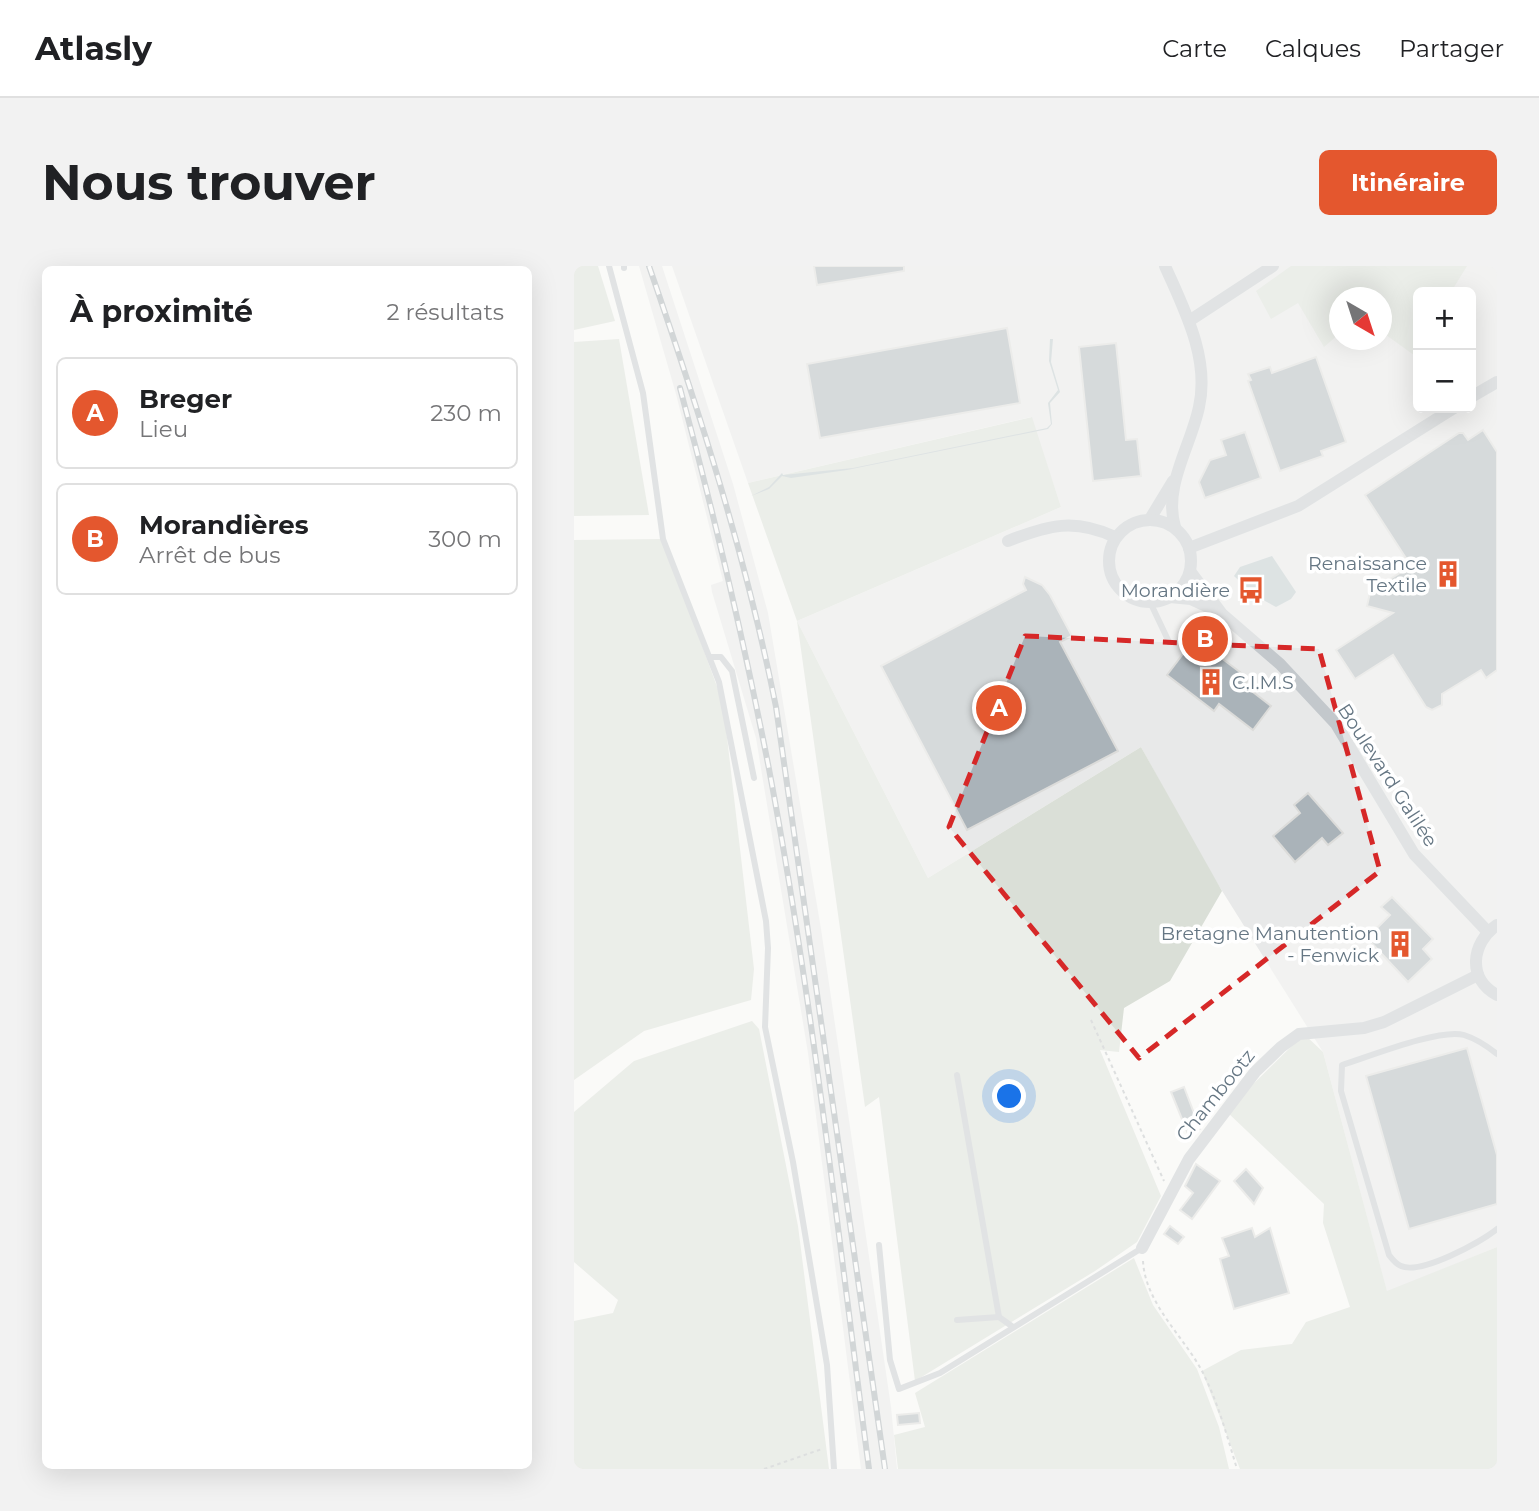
<!DOCTYPE html>
<html lang="fr">
<meta charset="utf-8">
<style>
:root{--surface:#fff;--page:#f2f2f2;--text:#202124;--muted:#757577;--line:#e0e0e0;--accent:#e4572e}
body{margin:0;font-family:Montserrat,sans-serif;background:var(--page);color:var(--text)}
.controls{position:absolute;right:21px;top:21px;display:grid;overflow:hidden;border-radius:10px;box-shadow:0 7px 28px #0002}
.controls button{width:63px;height:63px;display:grid;place-items:center;padding:0;border:0;border-bottom:2px solid var(--line);background:var(--surface);color:var(--text);font:35px sans-serif}
.compass{position:absolute;left:755px;top:21px;width:63px;height:63px;border-radius:50%;background:var(--surface);box-shadow:0 7px 28px #0002;rotate:141deg}
.you{position:absolute;left:436px;top:831px;width:24px;height:24px;margin:-18px;border:5px solid #fff;border-radius:50%;background:#1a73e8;box-shadow:0 0 0 10px #1a73e833}
.badge{display:grid;place-items:center;width:46px;height:46px;border-radius:50%;background:var(--accent);color:#fff;font-size:23px;font-weight:700}
.pin{position:absolute;translate:-50% -50%;border:4px solid #fff;box-shadow:0 2px 7px #0006}
.list{margin:0;padding:0;list-style:none}
h2{display:flex;justify-content:space-between;align-items:center;height:91px;margin:0;padding:0 28px;font-size:30px}
h2 small{font-size:23px;font-weight:400;color:var(--muted)}
.list li{display:grid;grid-template-columns:46px 1fr auto;gap:21px;align-items:center;box-sizing:border-box;height:112px;margin:0 14px 14px;padding:0 14px;border:2px solid var(--line);border-radius:10px}
.list b{display:block;font-size:26px;white-space:nowrap}
.list p{margin:0;font-size:23px;white-space:nowrap;color:var(--muted)}
.list em{font-size:23px;font-style:normal;color:var(--muted)}
.map{position:relative;flex:none;width:923px;height:1203px;overflow:hidden;border-radius:10px}
header{display:flex;align-items:center;gap:42px;box-sizing:border-box;height:98px;padding:0 35px;background:var(--surface);border-bottom:2px solid var(--line)}
header strong{font-size:33px}
nav{display:flex;gap:38px;margin-inline-start:auto;font-size:24px}
.intro{display:flex;align-items:center;justify-content:space-between;box-sizing:border-box;height:168px;padding:0 42px}
h1{margin:0;font-size:49px}
.button{padding:18px 32px;border-radius:10px;background:var(--accent);color:#fff;font-size:24px;font-weight:700}
main{display:flex;gap:42px;padding:0 42px}
aside{flex:1;background:var(--surface);border-radius:10px;box-shadow:0 7px 28px #0002}
.map>svg:first-child{display:block}
</style>
<header>
<strong>Atlasly</strong>
<nav><a>Carte</a><a>Calques</a><a>Partager</a></nav>
</header>
<div class="intro"><h1>Nous trouver</h1><a class="button">Itinéraire</a></div>
<main>
<aside>
<h2>À proximité<small>2 résultats</small></h2>
<ul class="list">
<li><span class="badge">A</span><div><b>Breger</b><p>Lieu</p></div><em>230 m</em></li>
<li><span class="badge">B</span><div><b>Morandières</b><p>Arrêt de bus</p></div><em>300 m</em></li>
</ul>
</aside>
<div class="map">
<svg width="923" height="1203" viewBox="0 0 923 1203">
<rect width="100%" height="100%" fill="#fafaf8"/>
<g fill="#e8e9e9" fill-rule="evenodd">
<path d="M65,0h23l71,218 35,129 53,316 70,478 6,62h-36l-53,-416 -52,-315 -44,-146 -1,-7 12,-4 -47,-187z"/>
<path d="M98,0h825v981l-110,45 -64,-240 -119,-190 -63,-115 -213,131 -131,-257 264,-114 -30,-90 -283,66zM844,26h53v116h-53zM766,32h42v42h-42z"/>
</g>
<g fill="#dadfd7">
<path d="M0,0h24l17,55 -41,9z"/>
<path d="M717,0h176l-16,26h-33v66l-36,-26v-34h-42l-1,36 -15,13 -26,-44 -27,16 -15,-28z"/>
<path d="M45,73l30,176 -75,1v-174z"/>
<path d="M458,151l29,90 -264,114 131,257 213,-131 81,144 -52,90 -46,27 -5,44 -19,-2 61,146 -24,46 -42,29 -180,110 -36,-284 -14,10 -68,-486 -49,-138z"/>
<path d="M89,273l60,164 31,266 -3,31 -107,31 -70,49v-540z"/>
<path d="M178,755l7,8 39,197 31,243h-255v-148l39,-8 5,-13 -44,-38v-150l60,-51z"/>
<path d="M730,768l19,18 64,239 110,-44v222h-257l-38,-98 39,-21 51,-6 14,-22 44,-15 -27,-84 1,-19 -98,-93z"/>
<path d="M560,992l19,47 44,64 22,58 10,42h-331l-4,-34 31,-8 -10,-34z"/>
</g>
<g fill="#bbc7cb">
<path d="M476,73h3l-2,23 9,30 -10,11 2,21 -4,5 -201,41 -56,8 -9,-2 -13,13 -18,7 18,-9 13,-14 1,2 70,-7 194,-40 4,-4 -3,-21 10,-13 -9,-29z"/>
<path d="M698,290l24,36 -5,7 -15,8 -22,-12 -20,-19 6,-9z"/>
</g>
<g fill="#aab3b9" stroke="#dcdcda" stroke-width="2">
<path d="M240,0h90v5l-87,14z"/>
<path d="M433,62l13,75 -200,35 -13,-74z"/>
<path d="M542,77l10,97 11,-1 4,37 -48,5 -14,-134z"/>
<path d="M742,91l30,85 -25,9 2,5 -43,15 -32,-90 3,-1 -3,-6 22,-7 2,6z"/>
<path d="M909,164l14,22v218l-11,8 -5,-8 -39,24v11l-10,5 -6,-3 -33,-52 -38,24 -19,-29 57,-37 -26,-7 5,-22h10l29,-18 -46,-71 94,-62h4l5,7z"/>
<path d="M671,166l16,46 -56,20 -6,-16 11,-22 16,-5 -5,-15z"/>
<path d="M451,311l17,8 8,10 22,41 -12,6 58,109 -151,79 -86,-164 145,-76 -3,-6z"/>
<path d="M621,372l54,41 -5,6 27,21 -18,24 -34,-26 -5,7 -47,-36z"/>
<path d="M734,527l35,40 -15,12 -6,-7 -27,24 -22,-26 27,-23 -6,-8z"/>
<path d="M818,631l41,42 -10,10 9,10 -24,23 -41,-44 23,-23 -9,-8z"/>
<path d="M893,782l30,107v49l-88,25 -43,-153z"/>
<path d="M610,821l16,42 -12,5 -17,-42z"/>
<path d="M622,898l24,17 -28,38 -12,-9 13,-17 -8,-7z"/>
<path d="M672,903l17,19 -9,16 -20,-23z"/>
<path d="M596,960l14,11 -6,7 -14,-10z"/>
<path d="M678,962l3,9 15,-9 19,65 -55,16 -14,-50 9,-3 -7,-18z"/>
<path d="M345,1147l1,10 -22,2 -1,-10z"/>
</g>
<g fill="none" stroke-linecap="round" stroke-linejoin="round">
<g stroke="#bbbfc2" stroke-width="2" stroke-dasharray="3.5 3.5" stroke-linecap="butt">
<path d="M517,754l73,161"/>
<path d="M569,995c2,42 41,76 59,110 16,31 25,65 35,98"/>
<path d="M190,1203l58,-20"/>
</g>
<g stroke="#c3c8cc" stroke-width="6">
<path d="M35,0l34,127 20,146 56,143 47,239 2,27 -3,79 28,135 34,203 7,104"/>
<path d="M50,0v2"/>
<path d="M576,336l19,40"/>
<path d="M137,391h10l11,14 22,107"/>
<path d="M923,788c-10,-8 -20,-15 -33,-19 -24,-7 -96,22 -122,30l-1,26 48,164c3,4 7,9 12,11 20,9 80,-24 96,-37"/>
<path d="M383,809l42,242 14,10"/>
<path d="M305,979l11,115 9,29 41,-16 202,-125"/>
<path d="M383,1054l42,-3"/>
</g>
<g stroke="#c3c8cc" stroke-width="12">
<path d="M591,0c19,43 45,92 34,141 -8,39 -36,79 -24,120"/>
<path d="M615,55l84,-55"/>
<path d="M897,131l26,-15"/>
<path d="M576,253l23,-38"/>
<circle cx="576" cy="295" r="41"/>
<path d="M434,275c41,-16 66,-23 107,-4"/>
<path d="M615,282l109,-42 156,-98"/>
<path d="M616,305l32,43 58,50 56,60 78,130 74,78"/>
<path d="M596,331l21,2 28,13"/>
<path d="M923,659c-26,18 -30,54 0,70"/>
<path d="M568,982l47,-89 66,-87 26,-25 18,-13 65,-6 20,-6 94,-47"/>
</g>
<defs>
<g id="rail">
<path d="M75,0c50,145 97,290 127,441l109,762"/>
<path d="M106,122c34,126 64,253 89,381 44,232 69,467 100,700"/>
</g>
</defs>
<use href="#rail" stroke="#a2aab0" stroke-width="6"/>
<use href="#rail" stroke="#fff" stroke-width="3.5" stroke-dasharray="10" stroke-linecap="butt"/>
</g>
<path d="M0 0H923V1203H0ZM451,370l294,13 61,222 -241,187 -190,-231z" fill="#fafaf8" fill-opacity=".55" fill-rule="evenodd"/>
<path fill="none" stroke="#d62828" stroke-width="5" stroke-dasharray="14 9" stroke-linejoin="round" d="M451,370l294,13 61,222 -241,187 -190,-231z"/>
<defs>
<symbol id="building-bare" viewBox="-9 -9 18 18"><path d="M-4-6H4V6H1V3H-1V6H-4ZM-2.5-4.3h1.7v1.8h-1.7ZM.8-4.3h1.7v1.8H.8ZM-2.5-1h1.7V.8h-1.7ZM.8-1h1.7V.8H.8Z" fill="#e4572e" stroke="#fff" stroke-width="2.5" paint-order="stroke"/></symbol>
<symbol id="bus-bare" viewBox="-9 -9 18 18"><path d="M-5-6H5V4H4V6H2V4H-2V6H-4V4H-5ZM-3.5-4V0h7V-4ZM-3.5 1.2v1.5H-2V1.2ZM2 1.2v1.5H3.5V1.2Z" fill="#e4572e" stroke="#fff" stroke-width="2.5" paint-order="stroke"/></symbol>
</defs>
<g fill-rule="evenodd">
<use href="#building-bare" x="855" y="289" width="38" height="38"/>
<use href="#bus-bare" x="658" y="305" width="38" height="38"/>
<use href="#building-bare" x="618" y="397" width="38" height="38"/>
<use href="#building-bare" x="807" y="659" width="38" height="38"/>
</g>
<g text-anchor="middle" stroke-width="7" stroke-linejoin="round" paint-order="stroke">
<g font-size="19" fill="#657683" stroke="#fff" text-anchor="end">
<text x="853" y="304">Renaissance<tspan x="853" dy="22">Textile</tspan></text>
<text x="656" y="331">Morandière</text>
<text x="658" y="423" text-anchor="start">C.I.M.S</text>
<text x="805" y="674">Bretagne Manutention<tspan x="805" dy="22">- Fenwick</tspan></text>
</g>
<g font-size="19" fill="#657683" stroke="#fff">
<text transform="translate(814 509) rotate(57)" y="7">Boulevard Galilée</text>
<text transform="translate(641 829) rotate(-51)" y="7">Chambootz</text>
</g>
</g>
</svg>
<div class="controls">
<button>+</button>
<button>−</button>
</div>
<svg class="compass" viewBox="-18 -18 36 36"><path d="M0-13l5 13h-10z" fill="#e53935"/><path d="M0 13l5-13h-10z" fill="#757577"/></svg>
<div class="you"></div>
<div class="pin badge" style="left:425px;top:442px">A</div>
<div class="pin badge" style="left:631px;top:373px">B</div>
</div>
</main>
